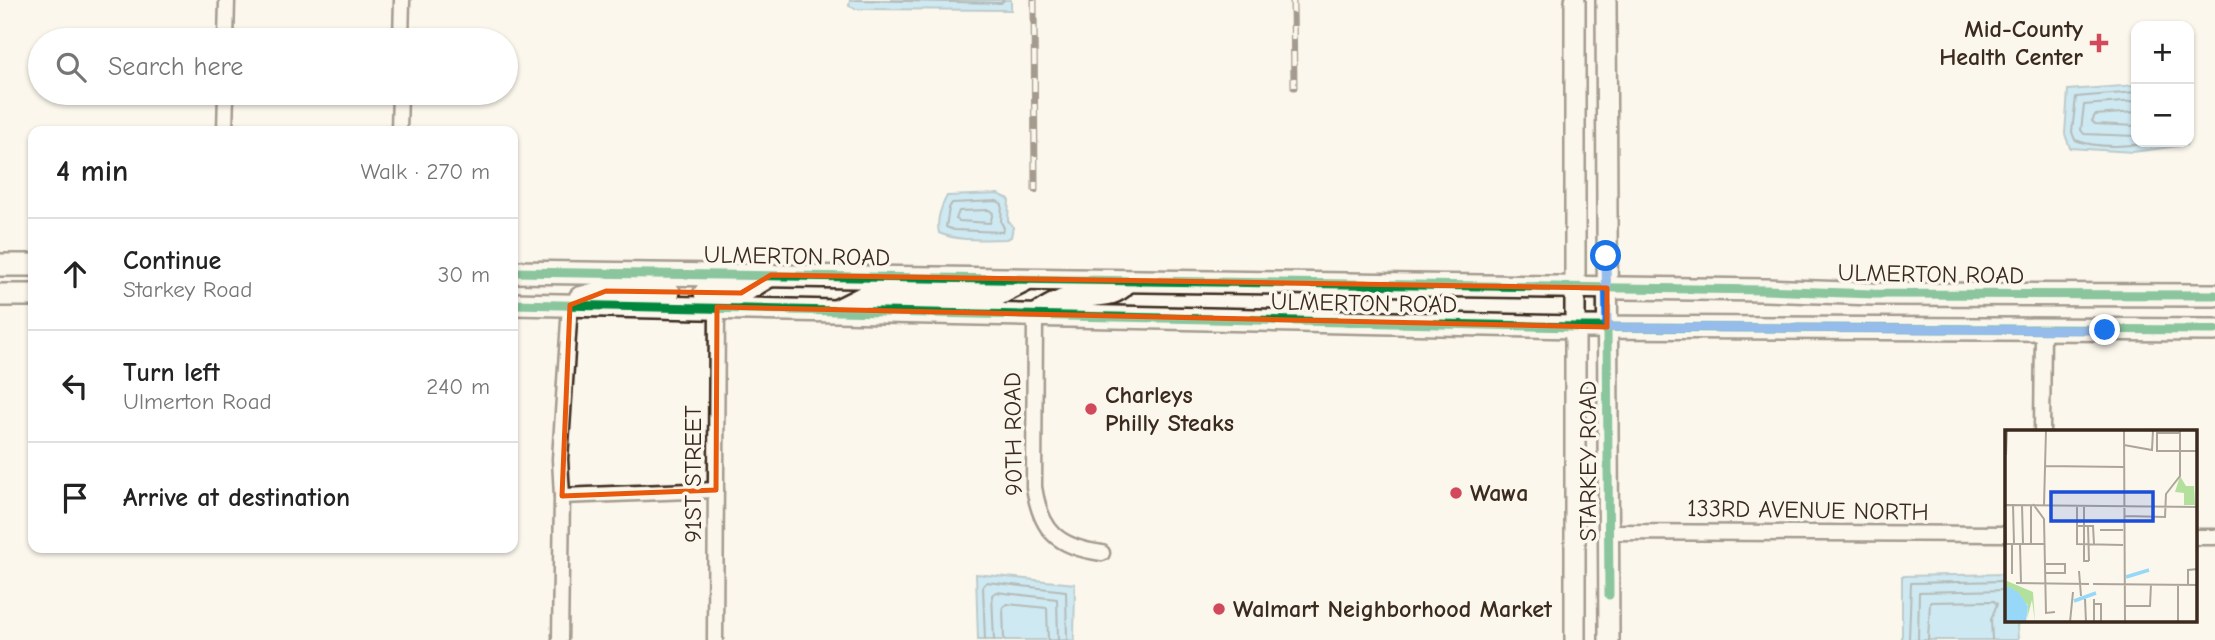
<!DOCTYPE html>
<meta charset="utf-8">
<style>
:root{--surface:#fff;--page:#f2f2f2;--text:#222;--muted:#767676;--line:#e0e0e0}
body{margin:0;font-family:"Comic Neue",sans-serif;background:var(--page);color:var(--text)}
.controls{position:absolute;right:21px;top:21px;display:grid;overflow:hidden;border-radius:14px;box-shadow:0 2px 5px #0004}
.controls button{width:63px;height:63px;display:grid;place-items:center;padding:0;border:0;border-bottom:2px solid var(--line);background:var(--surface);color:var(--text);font:35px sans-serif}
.stop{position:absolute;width:21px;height:21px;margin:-16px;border:5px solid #1a73e8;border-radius:50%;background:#fff}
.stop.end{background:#1a73e8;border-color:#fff;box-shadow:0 2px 7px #0008}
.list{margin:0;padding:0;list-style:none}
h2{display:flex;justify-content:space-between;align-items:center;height:91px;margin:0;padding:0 28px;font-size:30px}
h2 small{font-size:23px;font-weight:400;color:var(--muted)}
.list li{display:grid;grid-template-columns:46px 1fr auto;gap:21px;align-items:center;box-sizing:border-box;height:112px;padding:0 28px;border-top:2px solid var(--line)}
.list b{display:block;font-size:26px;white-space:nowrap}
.list p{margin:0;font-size:23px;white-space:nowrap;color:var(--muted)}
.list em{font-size:23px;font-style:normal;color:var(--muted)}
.icon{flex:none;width:38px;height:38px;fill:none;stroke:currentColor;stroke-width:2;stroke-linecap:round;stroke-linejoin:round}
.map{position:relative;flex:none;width:2215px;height:640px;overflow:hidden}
.search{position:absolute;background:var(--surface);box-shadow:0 2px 5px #0004;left:28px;top:28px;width:490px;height:77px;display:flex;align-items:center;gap:18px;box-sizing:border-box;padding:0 24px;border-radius:38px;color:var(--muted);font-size:26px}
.panel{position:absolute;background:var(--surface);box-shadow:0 2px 5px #0004;left:28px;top:126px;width:490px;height:427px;border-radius:14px}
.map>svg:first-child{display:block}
</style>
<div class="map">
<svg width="2215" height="640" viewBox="0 0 2215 640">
<rect width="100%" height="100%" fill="#fbf7ec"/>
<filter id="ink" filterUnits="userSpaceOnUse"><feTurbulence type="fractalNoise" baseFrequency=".0143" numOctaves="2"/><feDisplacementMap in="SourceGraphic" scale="14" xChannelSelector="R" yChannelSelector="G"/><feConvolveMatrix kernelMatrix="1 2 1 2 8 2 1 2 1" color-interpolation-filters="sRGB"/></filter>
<g filter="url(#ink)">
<g fill="#97d8f8" stroke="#7292a1" stroke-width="2">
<path d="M850,0h161v10l-155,-1 -7,-3z"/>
<path d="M2136,85v57h51l-1,3 -53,7 -63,-4 -5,-14 3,-44z"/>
<path d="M998,194l11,5 -1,22 5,6 -2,10 -4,2c-21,0 -48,3 -68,-6 -3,-12 2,-27 8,-37z"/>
<path d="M976,574l99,10 -1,56h-96z"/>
<path d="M2007,574v47h10l1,19h-116v-64z"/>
</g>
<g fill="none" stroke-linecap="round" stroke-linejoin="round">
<g stroke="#607075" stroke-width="2">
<path d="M856,0l145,3 3,-3"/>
<path d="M2136,92l-60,5 -4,35 3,8c26,10 62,5 89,2"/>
<path d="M2136,101l-52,4 -3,25 3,4 52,2"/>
<path d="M2136,112l-41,3 -3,6 3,3 41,2"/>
<path d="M997,201l5,3 -1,18 3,6 -2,4 -48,-2 -8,-3 3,-19 3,-5z"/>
<path d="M989,210l4,3 -3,10 -31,-2 -3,-2 3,-8z"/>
<path d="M985,640l-2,-54 4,-4 79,9 1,49"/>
<path d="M994,640l-2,-45 4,-3 61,7 1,41"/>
<path d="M1004,640l-1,-33 4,-3 40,4 1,32"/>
<path d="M1909,640l2,-57 96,-2"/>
<path d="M1918,640l1,-48 88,-2"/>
<path d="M1928,640l2,-38 64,-1 3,3 -6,15 1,21"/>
</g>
<defs>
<g id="street">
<path d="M226,40l1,-40"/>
<path d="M401,40l1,-40"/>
<path d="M225,131l1,-38"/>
<path d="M399,131l1,-38"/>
<path d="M1035,316l-1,171c7,45 24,60 68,66"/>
<path d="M2042,432l1,-102"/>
<path d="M562,496l154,-6"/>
<path d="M1608,532l399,2"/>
<path d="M2196,537h19"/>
<path d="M560,640l2,-144 -2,-37 10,-154"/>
<path d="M715,640l2,-333"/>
</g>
<g id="secondary">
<path d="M1575,0v640"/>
<path d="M1606,0l3,640"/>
</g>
<g id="primary">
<path d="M0,265h33"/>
<path d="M513,272l1252,18 108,4 342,1"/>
<path d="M705,293h36l30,-18"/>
<path d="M0,295h33"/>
<path d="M580,298l26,-7 63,1"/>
<path d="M513,304l1063,23 639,3"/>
<path d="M840,309l28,-14 127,1 30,-15"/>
<path d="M1035,316c12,-8 23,-15 37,-18 17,-5 35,1 50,-11"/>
</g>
</defs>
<use href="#street" stroke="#3b2a1e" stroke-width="19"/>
<use href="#secondary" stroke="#3b2a1e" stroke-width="24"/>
<use href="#primary" stroke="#3b2a1e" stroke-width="26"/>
<use href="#street" stroke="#fbf7ec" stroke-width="14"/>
<use href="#secondary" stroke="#fbf7ec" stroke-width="19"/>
<use href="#primary" stroke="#fbf7ec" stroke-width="21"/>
<defs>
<g id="rail">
<path d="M1034,0l1,190"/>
<path d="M1293,0l1,87"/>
</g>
</defs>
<use href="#rail" stroke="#3b2a1e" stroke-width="7"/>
<use href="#rail" stroke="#fbf7ec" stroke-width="4.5" stroke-dasharray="13" stroke-linecap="butt"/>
<defs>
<g id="cycleway">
<path d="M513,272l1252,18 108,4 342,1"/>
<path d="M513,304l1063,23 639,3"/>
<path d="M1607,327l2,268"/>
</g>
</defs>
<use href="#cycleway" stroke="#fbf7ec" stroke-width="13"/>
<use href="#cycleway" stroke="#00873e" stroke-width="9"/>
</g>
</g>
<g fill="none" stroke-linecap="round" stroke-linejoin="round" filter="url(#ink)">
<path stroke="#1a73e8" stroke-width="9" d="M1606,256l1,71 498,3"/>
</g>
<path d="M0 0H2215V640H0ZM771,275l836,13v39l-890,-20 -1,183 -154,6 8,-191 36,-14 135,2z" fill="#fbf7ec" fill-opacity=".55" fill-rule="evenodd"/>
<path fill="none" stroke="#e8590c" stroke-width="5" stroke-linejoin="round" d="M771,275l836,13v39l-890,-20 -1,183 -154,6 8,-191 36,-14 135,2z"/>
<g fill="#d1495b" stroke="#fbf7ec" stroke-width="2.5">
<path d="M2095.5 32.5h7v7h7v7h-7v7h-7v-7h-7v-7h7z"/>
<circle cx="1091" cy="409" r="7"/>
<circle cx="1456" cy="493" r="7"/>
<circle cx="1219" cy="609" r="7"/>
</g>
<g text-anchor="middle" stroke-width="7" stroke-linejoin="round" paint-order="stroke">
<g font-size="24" font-weight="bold" fill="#3b2a1e" stroke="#fbf7ec" text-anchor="start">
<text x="2083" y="37" text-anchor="end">Mid-County<tspan x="2083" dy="28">Health Center</tspan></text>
<text x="1105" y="403">Charleys<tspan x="1105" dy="28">Philly Steaks</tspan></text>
<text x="1470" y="501">Wawa</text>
<text x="1233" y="617">Walmart Neighborhood Market</text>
</g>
<g font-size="24" fill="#3b2a1e" stroke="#fbf7ec">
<text transform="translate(797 256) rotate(1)" y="8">ULMERTON ROAD</text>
<text transform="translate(1931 274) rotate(1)" y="8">ULMERTON ROAD</text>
<text transform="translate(1364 303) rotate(1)" y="8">ULMERTON ROAD</text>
<text transform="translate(1013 434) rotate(-91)" y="8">90TH ROAD</text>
<text transform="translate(1588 461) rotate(-90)" y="8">STARKEY ROAD</text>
<text transform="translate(693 474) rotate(-90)" y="8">91ST STREET</text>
<text transform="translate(1808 510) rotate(1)" y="8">133RD AVENUE NORTH</text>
</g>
</g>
<g transform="translate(2005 430)">
<rect width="192" height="192" fill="#fbf7ec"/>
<path d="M175,46l6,10h8l1,19h-11v-12l-9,-1zM2,151l26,11 2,30 -3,-22 -5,19 1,-14 -23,-20z" fill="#b4e09d"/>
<path d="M0,155l13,7 10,14 -2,16h-21z" fill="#97d8f8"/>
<path fill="none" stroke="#97d8f8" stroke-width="3.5" d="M121,147l23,-7M69,171l22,-8"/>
<path fill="none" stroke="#aea59a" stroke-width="2" d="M119,0l1,192M175,3h-23v18h41M119,15l28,5 1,-20M1,25l1,-25M40,36l79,1M8,74l1,40M28,74l11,15 2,94 9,-1M0,75l1,39h39M0,75l193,2M17,75l1,39M26,75v39M39,75l2,-75M72,76v38l46,1M79,76v55h5M120,86l40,1 1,-23 14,-18v-46M72,96h16l1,18M83,96l1,35M95,100h23M7,114v30M15,114l1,39M40,134h20v9h-20M74,141l2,25M11,153l73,1M88,154l105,1M173,155v37M183,155v-15l10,-1M80,169l1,23M89,169v23M89,174h7v18M119,176h26l1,-22M65,192l3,-30"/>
<path fill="#1d4ed8" fill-opacity="0.15" stroke="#1d4ed8" stroke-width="3.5" d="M46,62h102v29h-102z"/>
<rect width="192" height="192" fill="none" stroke="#3b2a1e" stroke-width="3.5"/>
</g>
</svg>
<div class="controls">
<button>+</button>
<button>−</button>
</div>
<div class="stop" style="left:1606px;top:256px"></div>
<div class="stop end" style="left:2105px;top:330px"></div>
<div class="search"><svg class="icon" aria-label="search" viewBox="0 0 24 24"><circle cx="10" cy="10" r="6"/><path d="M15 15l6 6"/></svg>Search here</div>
<section class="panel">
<h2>4 min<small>Walk · 270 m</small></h2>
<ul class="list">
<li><svg class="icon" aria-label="ahead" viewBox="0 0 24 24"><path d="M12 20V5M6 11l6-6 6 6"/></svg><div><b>Continue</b><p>Starkey Road</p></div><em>30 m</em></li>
<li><svg class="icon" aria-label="left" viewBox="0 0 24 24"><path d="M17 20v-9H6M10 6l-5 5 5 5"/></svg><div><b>Turn left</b><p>Ulmerton Road</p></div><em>240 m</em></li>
<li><svg class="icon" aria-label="arrive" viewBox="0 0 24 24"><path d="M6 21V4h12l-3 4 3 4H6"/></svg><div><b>Arrive at destination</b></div></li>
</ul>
</section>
</div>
